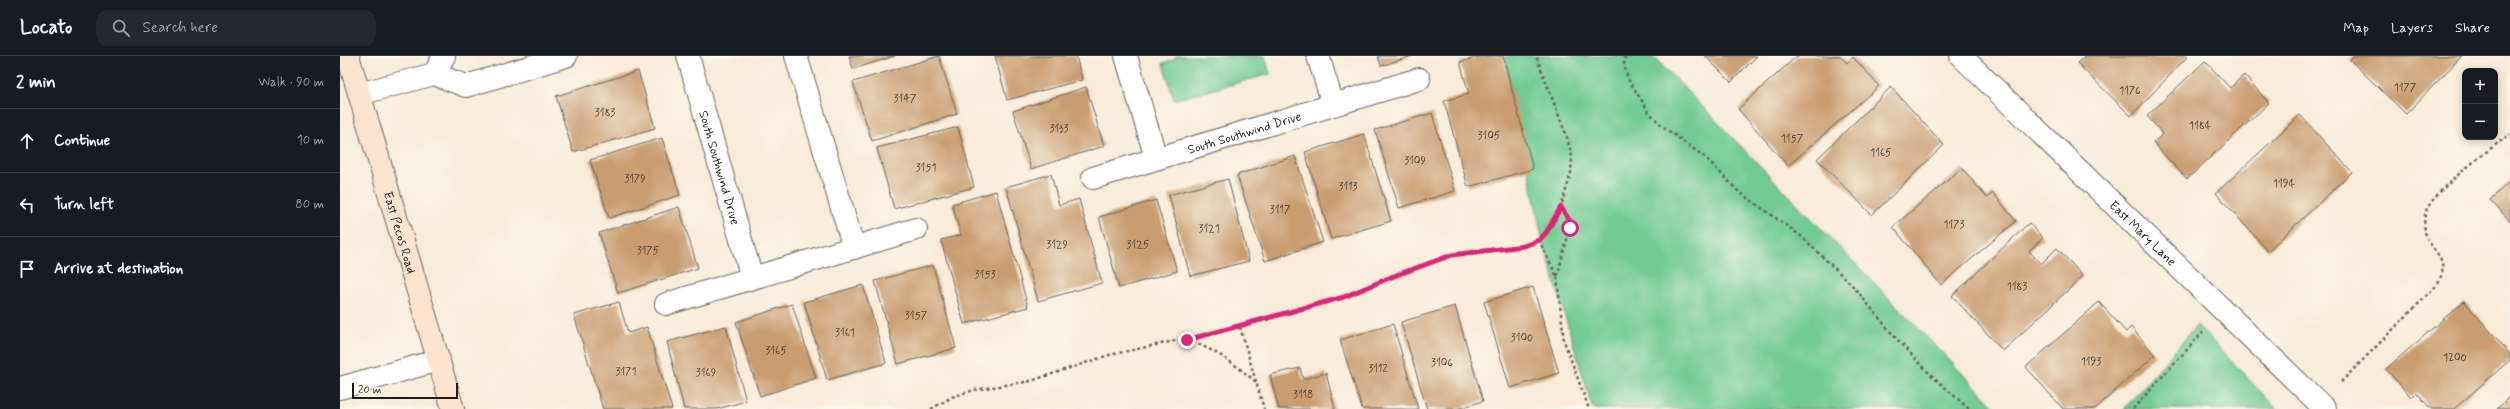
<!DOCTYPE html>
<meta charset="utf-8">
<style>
:root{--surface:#171b24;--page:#242831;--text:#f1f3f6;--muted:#9ea1a6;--line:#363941}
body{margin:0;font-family:Mynerve,sans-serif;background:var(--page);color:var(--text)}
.controls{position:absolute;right:12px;top:12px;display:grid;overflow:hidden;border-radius:8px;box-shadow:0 2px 10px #0003}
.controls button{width:36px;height:36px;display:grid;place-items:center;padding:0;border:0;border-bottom:1px solid var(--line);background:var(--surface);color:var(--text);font:20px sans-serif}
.scale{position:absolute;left:12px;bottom:10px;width:106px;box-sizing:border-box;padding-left:4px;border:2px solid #1c1c1c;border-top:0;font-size:11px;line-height:14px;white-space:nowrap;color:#1c1c1c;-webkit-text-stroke:3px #fbf7ec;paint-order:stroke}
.stop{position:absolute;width:12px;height:12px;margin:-9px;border:3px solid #db2777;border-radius:50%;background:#fff}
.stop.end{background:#db2777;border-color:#fff;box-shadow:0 1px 4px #0008}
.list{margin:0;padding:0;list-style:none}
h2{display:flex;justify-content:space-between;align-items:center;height:52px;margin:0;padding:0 16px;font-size:17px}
h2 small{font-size:13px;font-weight:400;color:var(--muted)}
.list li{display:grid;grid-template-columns:26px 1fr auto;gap:12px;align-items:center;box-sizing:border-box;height:64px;padding:0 16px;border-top:1px solid var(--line)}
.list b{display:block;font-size:15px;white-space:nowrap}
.list em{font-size:13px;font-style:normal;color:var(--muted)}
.icon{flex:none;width:22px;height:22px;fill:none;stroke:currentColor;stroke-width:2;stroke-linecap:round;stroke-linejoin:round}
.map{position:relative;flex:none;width:2170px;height:353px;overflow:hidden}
header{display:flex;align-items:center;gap:24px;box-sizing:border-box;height:56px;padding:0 20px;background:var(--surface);border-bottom:1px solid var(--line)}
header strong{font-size:19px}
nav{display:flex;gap:22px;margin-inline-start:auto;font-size:14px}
.search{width:280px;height:36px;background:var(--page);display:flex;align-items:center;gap:10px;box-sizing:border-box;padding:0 14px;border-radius:12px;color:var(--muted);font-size:15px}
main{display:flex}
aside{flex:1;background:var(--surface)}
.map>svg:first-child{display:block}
</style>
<header>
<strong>Locato</strong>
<div class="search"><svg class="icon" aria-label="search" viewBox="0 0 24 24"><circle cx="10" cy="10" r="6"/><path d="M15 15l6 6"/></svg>Search here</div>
<nav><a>Map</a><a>Layers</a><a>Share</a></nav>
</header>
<main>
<aside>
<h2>2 min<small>Walk · 90 m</small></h2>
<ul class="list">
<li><svg class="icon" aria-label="ahead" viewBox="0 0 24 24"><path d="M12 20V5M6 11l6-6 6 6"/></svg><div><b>Continue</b></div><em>10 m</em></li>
<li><svg class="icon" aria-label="left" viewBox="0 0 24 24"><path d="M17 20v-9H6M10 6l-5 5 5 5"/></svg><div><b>Turn left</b></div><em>80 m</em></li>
<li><svg class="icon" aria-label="arrive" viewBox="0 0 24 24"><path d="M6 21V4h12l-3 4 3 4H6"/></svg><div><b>Arrive at destination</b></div></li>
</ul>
</aside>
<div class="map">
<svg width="2170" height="353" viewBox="0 0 2170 353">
<rect width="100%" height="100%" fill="#fbf7ec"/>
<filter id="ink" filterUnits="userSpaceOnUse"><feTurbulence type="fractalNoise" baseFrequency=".025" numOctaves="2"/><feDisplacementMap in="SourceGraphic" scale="8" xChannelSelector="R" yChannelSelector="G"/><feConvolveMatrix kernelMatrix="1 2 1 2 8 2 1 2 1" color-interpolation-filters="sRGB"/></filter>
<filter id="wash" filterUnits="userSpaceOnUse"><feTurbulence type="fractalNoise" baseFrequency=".012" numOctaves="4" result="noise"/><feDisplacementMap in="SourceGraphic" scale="16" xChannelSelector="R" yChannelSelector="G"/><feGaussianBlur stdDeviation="0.9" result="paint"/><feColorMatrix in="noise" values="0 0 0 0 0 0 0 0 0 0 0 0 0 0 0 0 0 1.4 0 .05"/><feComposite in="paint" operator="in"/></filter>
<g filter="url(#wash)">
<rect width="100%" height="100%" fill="#f8ebd8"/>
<g fill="#71cb92" stroke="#467457">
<path d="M835,0h90l5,18 -96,26 -11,-37 12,-4z"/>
<path d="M1165,0h148l344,353h-401l-4,-2 -49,-165z"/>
<path d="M1857,269l80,84h-153z"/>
</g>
<g id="blocks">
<g fill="#c99d70">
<path d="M509,0h46l-42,13z"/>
<path d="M599,0l18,58 -85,27 -19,-59z"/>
<path d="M655,0h81l6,24 -75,20z"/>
<path d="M1038,0h34l-31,10z"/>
<path d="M1143,0h20l30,113 -65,18 -24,-86 25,-7 -9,-32z"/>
<path d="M1365,0h52l-26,26z"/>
<path d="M1457,0h43l7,7 6,-6 26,29 -91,80 -50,-57z"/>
<path d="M1745,0h103l-57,60 -54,-53z"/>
<path d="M2013,0h109l-56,58 -56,-54z"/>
<path d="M1865,5l25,27 14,-13 25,28 -82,76 -34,-36 10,-9 -16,-18z"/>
<path d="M298,15l17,57 -82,24 -17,-56z"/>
<path d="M746,31l18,59 -73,23 -18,-58z"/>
<path d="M1551,31l53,58 -72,70 -55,-56z"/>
<path d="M1092,57l23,78 -56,17 -24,-78z"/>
<path d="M1960,59l52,57 -84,79 -52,-58z"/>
<path d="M618,71l16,60 -80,22 -17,-61z"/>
<path d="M1024,78l27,87 -60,18 -26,-87z"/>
<path d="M322,82l18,57 -71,23 -19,-58z"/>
<path d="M955,100l28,86 -58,19 -28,-86z"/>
<path d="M1622,112l25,30 6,-5 23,28 -75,64 -48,-58z"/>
<path d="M711,118l8,31 20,-6 23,84 -64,18 -32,-114z"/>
<path d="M888,123l21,82 -59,15 -21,-81z"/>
<path d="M2170,125v40l-20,-21z"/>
<path d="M656,135l32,116 -64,17 -23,-84 20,-5 -9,-31z"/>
<path d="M816,144l21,71 -58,17 -20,-71z"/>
<path d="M339,151l19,61 -80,25 -19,-60z"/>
<path d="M1689,167l14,15 -14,13 12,13 16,-16 26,28 -80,75 -51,-55z"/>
<path d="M593,209l23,83 -58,16 -23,-83z"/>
<path d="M523,229l23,78 -59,17 -23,-78z"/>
<path d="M1193,231l26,86 -49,15 -26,-86z"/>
<path d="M2124,245l46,53v6l-56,49h-23l-15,-17 -5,5 -25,-28z"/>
<path d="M279,246l9,31 19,-6 25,82h-69l-29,-94z"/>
<path d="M1759,246l27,30 5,-5 24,28 -60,54h-32l-37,-42z"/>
<path d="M452,248l24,74 -56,18 -24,-74z"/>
<path d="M1115,250l28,95 -26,8h-30l-26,-87z"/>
<path d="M1053,268l25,85h-56l-22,-69z"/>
<path d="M386,270l20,75 -29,8h-33l-17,-67z"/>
<path d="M960,312l3,11 23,-6 9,36h-56l-9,-34z"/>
<path d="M2170,340v13h-13z"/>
</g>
</g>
</g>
<g filter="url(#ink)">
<use href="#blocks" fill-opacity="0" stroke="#69645e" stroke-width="1"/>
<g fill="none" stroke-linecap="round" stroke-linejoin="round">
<defs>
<g id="minor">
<path id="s1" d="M348,0l64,222"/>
<path d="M456,0l58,192"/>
<path d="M786,0l30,102"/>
<path d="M978,0l15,48"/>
<path id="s2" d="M1621,0l364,353"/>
<path d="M94,18l10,-18"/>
<path d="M19,38l75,-20 32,12 100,-30"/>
<path id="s3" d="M753,122l326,-99"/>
<path d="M326,248l250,-75"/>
<path d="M0,332l99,-28"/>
</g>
<g id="secondary">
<path id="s4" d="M8,0l105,353"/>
</g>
</defs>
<use href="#minor" stroke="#69645e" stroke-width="24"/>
<use href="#secondary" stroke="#69645e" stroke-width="24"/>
<g stroke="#69645e" stroke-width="2.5" stroke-dasharray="3 3" stroke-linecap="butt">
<path d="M1285,0l-1,9 4,14 21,33 13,14 44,32 32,33 63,45 51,49 42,51 35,37 40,36"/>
<path d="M1199,184l18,37 13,-49 -1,-8 -8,-13"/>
<path d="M1217,221l7,64 25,68"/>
<path d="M900,271l24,82"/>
<path d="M847,284c27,9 47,23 69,42"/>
<path d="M2001,326l97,-98c13,-29 -6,-28 -13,-52 -1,-6 -1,-16 1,-21 11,-24 63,-61 84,-77"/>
<path d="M591,353l21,-12 22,-7 57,-9 78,-26 131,-28 104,-30 50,-22 58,-20 72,-9 15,-6 7,-7 15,-26 10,-34 1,-16 -5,-20 -31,-81"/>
<path d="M1793,353l70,-77"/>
</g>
<use href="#minor" stroke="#fff" stroke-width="22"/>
<use href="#secondary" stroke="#fde4d1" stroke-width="22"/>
</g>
</g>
<g fill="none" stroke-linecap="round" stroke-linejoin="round" filter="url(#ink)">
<path stroke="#db2777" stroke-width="5" d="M847,284l157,-43 50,-21 58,-21 72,-9 15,-6 7,-7 15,-26 8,13 1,8"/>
</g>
<g text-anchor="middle" stroke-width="3" stroke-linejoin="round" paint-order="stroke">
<g font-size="11" fill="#473c31">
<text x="2065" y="35">1177</text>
<text x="1790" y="38">1176</text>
<text x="565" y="46">3147</text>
<text x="265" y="60">3183</text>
<text x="1860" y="73">1184</text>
<text x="719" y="76">3133</text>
<text x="1149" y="83">3105</text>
<text x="1452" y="86">1157</text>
<text x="1541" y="100">1165</text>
<text x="1075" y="108">3109</text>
<text x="586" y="115">3151</text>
<text x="295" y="126">3179</text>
<text x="1944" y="131">1194</text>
<text x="1008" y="134">3113</text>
<text x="940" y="157">3117</text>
<text x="1614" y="172">1173</text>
<text x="869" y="176">3121</text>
<text x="717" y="192">3129</text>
<text x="798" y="192">3125</text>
<text x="308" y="198">3175</text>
<text x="645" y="222">3153</text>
<text x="1677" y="234">1183</text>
<text x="576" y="263">3157</text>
<text x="505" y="280">3161</text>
<text x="1182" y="285">3100</text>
<text x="436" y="298">3165</text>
<text x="2115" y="305">1200</text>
<text x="1751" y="309">1193</text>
<text x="1102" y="310">3106</text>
<text x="1038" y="316">3112</text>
<text x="286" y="319">3171</text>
<text x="366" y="320">3169</text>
<text x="963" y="342">3118</text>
</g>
<g font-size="13" fill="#1c1c1c" stroke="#fbf7ec">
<text dy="5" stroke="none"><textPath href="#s3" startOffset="158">South Southwind Drive</textPath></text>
<text dy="5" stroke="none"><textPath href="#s1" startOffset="116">South Southwind Drive</textPath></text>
<text dy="5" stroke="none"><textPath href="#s4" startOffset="184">East Pecos Road</textPath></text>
<text dy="5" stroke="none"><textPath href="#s2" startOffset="254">East Mary Lane</textPath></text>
</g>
</g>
</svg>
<div class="controls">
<button>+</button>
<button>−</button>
</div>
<div class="scale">20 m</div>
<div class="stop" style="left:1230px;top:172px"></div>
<div class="stop end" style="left:847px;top:284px"></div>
</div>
</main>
